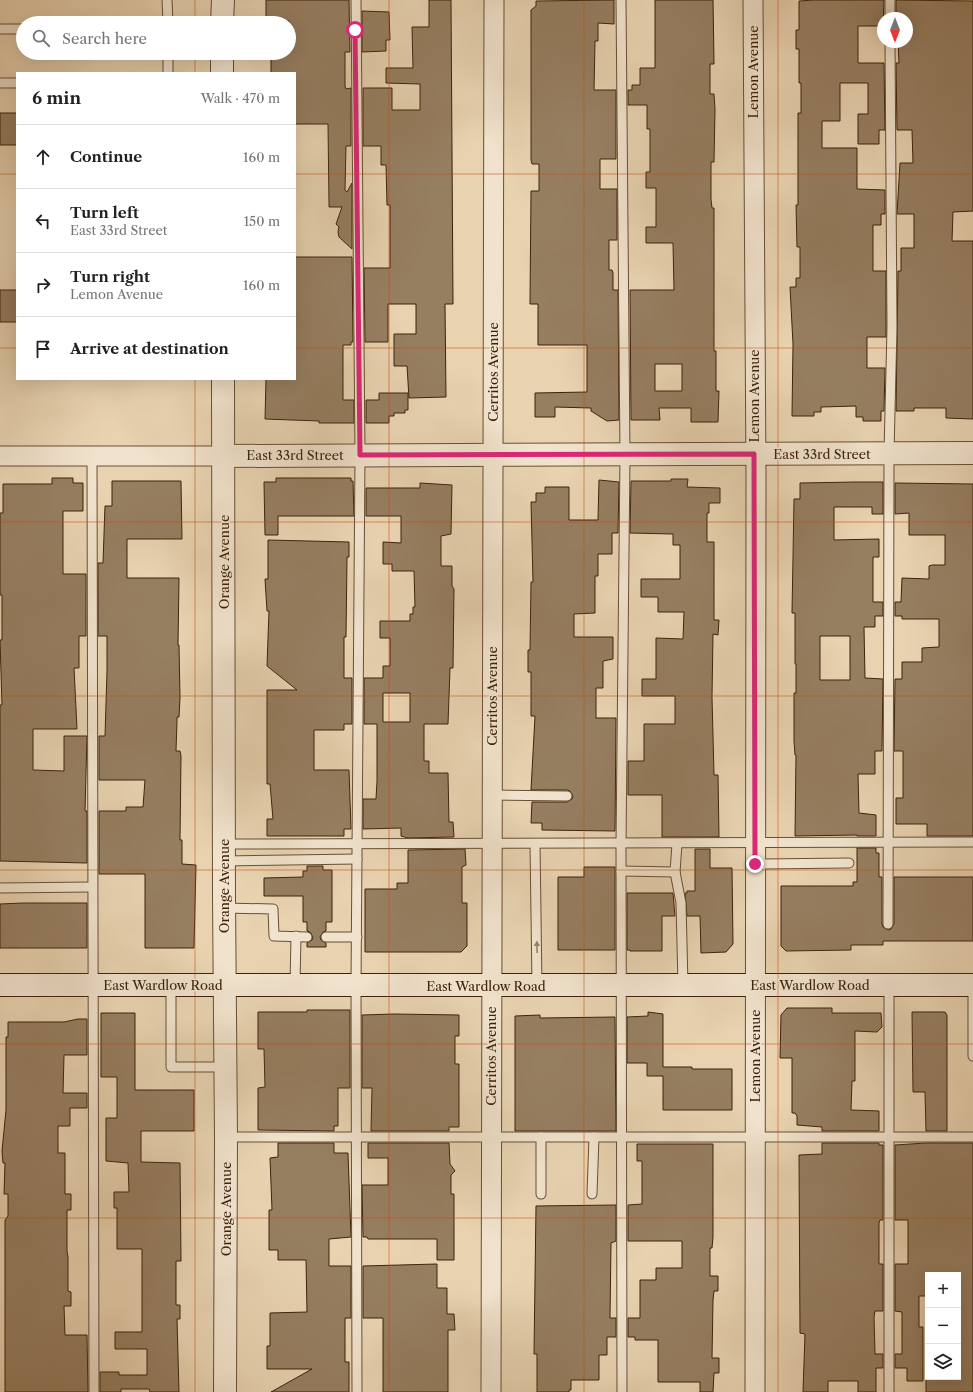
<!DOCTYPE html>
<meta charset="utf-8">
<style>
:root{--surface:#fff;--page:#f2f2f2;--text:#202124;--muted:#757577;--line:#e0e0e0}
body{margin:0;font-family:"Libre Caslon Text",serif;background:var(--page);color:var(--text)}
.controls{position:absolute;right:12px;bottom:12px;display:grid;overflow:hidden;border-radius:0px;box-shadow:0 4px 16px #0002}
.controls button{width:36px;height:36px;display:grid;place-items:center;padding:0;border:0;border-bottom:1px solid var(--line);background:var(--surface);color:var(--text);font:20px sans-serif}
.compass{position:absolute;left:877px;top:12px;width:36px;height:36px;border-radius:50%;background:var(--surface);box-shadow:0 4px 16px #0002;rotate:180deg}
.stop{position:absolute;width:12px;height:12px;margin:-9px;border:3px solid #db2777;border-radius:50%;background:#fff}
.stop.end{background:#db2777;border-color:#fff;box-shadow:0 1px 4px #0008}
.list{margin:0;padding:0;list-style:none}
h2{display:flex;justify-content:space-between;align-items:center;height:52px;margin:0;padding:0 16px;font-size:17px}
h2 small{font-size:13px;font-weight:400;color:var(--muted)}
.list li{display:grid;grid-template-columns:26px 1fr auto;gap:12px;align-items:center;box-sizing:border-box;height:64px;padding:0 16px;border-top:1px solid var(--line)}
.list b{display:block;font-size:15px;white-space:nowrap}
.list p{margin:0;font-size:13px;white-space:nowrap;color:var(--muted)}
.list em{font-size:13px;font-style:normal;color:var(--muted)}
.icon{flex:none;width:22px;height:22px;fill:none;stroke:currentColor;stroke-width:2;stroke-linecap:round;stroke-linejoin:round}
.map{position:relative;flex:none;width:973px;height:1392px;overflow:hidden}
.search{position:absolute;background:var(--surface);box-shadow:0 4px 16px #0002;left:16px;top:16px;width:280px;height:44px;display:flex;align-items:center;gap:10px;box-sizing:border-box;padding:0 14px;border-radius:22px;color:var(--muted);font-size:15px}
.panel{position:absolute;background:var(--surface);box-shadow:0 4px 16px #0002;left:16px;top:72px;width:280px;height:308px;border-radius:0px}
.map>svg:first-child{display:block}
</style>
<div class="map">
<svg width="973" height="1392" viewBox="0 0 973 1392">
<rect width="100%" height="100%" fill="#e8d2b0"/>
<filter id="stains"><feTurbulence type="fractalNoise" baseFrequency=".005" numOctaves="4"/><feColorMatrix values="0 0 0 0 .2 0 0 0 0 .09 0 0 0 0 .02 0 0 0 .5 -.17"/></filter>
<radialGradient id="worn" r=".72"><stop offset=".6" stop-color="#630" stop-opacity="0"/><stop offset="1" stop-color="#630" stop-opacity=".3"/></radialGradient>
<g fill="#967e61" stroke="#3d230b" fill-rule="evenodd">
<path d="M266,0h83l1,52h-5v34l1,3 5,-1v58h-5l-1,44 2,2 5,-9v66l-13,-12 -1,-5 1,-5 -3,-3 6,-17h-13v-3l-1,-80h-33v-51h-24v-20h18v-32l-23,-1z"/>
<path d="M429,0h22l2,304h-8l1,93 -37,1 -2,-32h-13v-32h22v-30h-28v38h-23l-1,-74h26v-63h-3l-1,-40h-5v-19h-18v-58h29v22h28v-26l-34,-1v-15h27l-1,-41h17z"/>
<path d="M614,0v24l-16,-1v18h-3l-1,49h22v69h-16v30h17v51h-8v30h3l1,3v17h5l1,130 -12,1 -16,-10v-3l-36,-1v10h-20v-24l52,-1v-47h-49v-41h-8l1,-113h8v-27h-7l-1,-4v-150l5,-4v-5z"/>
<path d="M655,0h58l1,64h-4v30h4l1,15 -1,53h-3v37l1,9h2v143h2v40h3l-1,31h-27v-14h-32l1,12h-29l-1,-130h44l-1,-47h-27v-16h10v-39h-10v-16h4v-43h-3v-24h-19v-15h4v-5h8v-17h15zM655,364h27v27h-27z"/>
<path d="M814,0h70l-1,26h-25v37h26l1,67h-6v14h-21v-30h10v-31h-28v38h-18v27h35v41l28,1v24h-4v11h-8v46h13v66h-19v31h18l-1,43h-3v10h-18v-4h-7v-11l-35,1v5h-7v4h-22l1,-72 -3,-57h6v-9h4v-31h-3l-1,-42h2v-92h3v-30h-2v-34h-3v-19h3v-29z"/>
<path d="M896,0l77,1v210l-20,1 -1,29h21v178l-27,-1v-10h-32v3h-18l2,-140h3v-23h13v-34h-17l3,-51h13l-1,-33h-15l-1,-67h3l-1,-21h9v-24h-11z"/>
<path d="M362,11l27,1 1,28h-4v11l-24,1z"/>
<rect x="0" y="113" width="17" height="32"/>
<path d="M295,257h57l1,85h-2v3h-8v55h11v23h-35v-2l-54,-2 1,-40h29z"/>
<rect x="0" y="290" width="17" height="32"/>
<path d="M379,393h29v17h-3v3h-11v3h-5v7h-23v-23h13z"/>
<path d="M52,478h21v5h10v28h-20v63h23v62h-7v32h-5l3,61h-44v41l31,1v-35h23l-2,75h2v52l-87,-2v-156h2l-2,-65h2v-45h-2v-82h3v-29h49z"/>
<path d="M276,478h75v3h2l1,35h-76v19h-13l-1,-53h12z"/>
<path d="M671,479h17l-1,8 33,1v15h-11v10h-2v29h7v78h5l-1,15 -5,-1 -1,63 2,78h4l1,62h-57v-42h-34v-34h16v-37h31v-28h-33v-17h14v-41l27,1 1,-27h-26v-15h-17v-18h39v-34h-7v-11l-43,-1 1,-52h40z"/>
<path d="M599,480l20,2 -1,51h-6v21h-14v22h-3v37l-21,1v23h39v22l-10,2v27h-7v30h20l-1,113 -73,-1v-7h-11l1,-21h35l5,-3 1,-3 -3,-5 -3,-1h-36l4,-74h-4v-44h-3v-22h2l1,-68h2l-2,-80h5v-9h9v-6h24v33h29z"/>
<path d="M112,481h69l1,58h-55v39h52l-1,67h1l1,53 -1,19h-2v4l-1,30h4l1,5 -1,84h2v24l14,1 -2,83h-49v-74h-46v-63h27v-4h17l2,-27h-46v-44h6l2,-65v-35h-9v-73h5l2,-57h7z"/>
<path d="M855,482h28v32h-11v-7h-38v33l45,-1v18h-6v45h10v14h-8v11h-11l1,51 18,1 -1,72h-7v23h-17l1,39 17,2v21h-19v-1l-62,1 1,-81h-1l-1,-14v-48h2v-29h-1v-51h-3l2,-114h6v-16zM820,636h30v44h-30z"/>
<path d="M420,483l32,2 -1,49 -10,2v30h11v20l2,3 -1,79h-3l-2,56h-24v37h5v12h19l1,49h4l1,15 -46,1 -7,-2v-8l-38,1v-30h13l1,-18v-57h-13v-46h19v-12h7v-28h-10v-17h30v-7h3v-7h2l-1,-36h-22v-7h-9v-22l18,1v-27h-35v-28h54zM383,693h27v29h-27z"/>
<path d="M895,483l78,1v352h-46v-12h-31v-26h7v-47h-9l1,-72h7v-17h20v-14l17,-1v-28h-37v-3h-7v-14h6l1,-24 27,1v-13l3,-1h13v-30h-36v-22l-14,1z"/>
<path d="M268,540l81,2v15h-2l-1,80h-2v41h8v46h-8v6h-30v40h35l2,59h-7v7h-77v-17h6l-3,-35h-3v-94h30l-30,-24 2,-55h-2l-2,-32h3z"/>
<path d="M857,848h19v5h3v24h3v47l1,3 5,3 3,-1 3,-5v-47h79v64h-90v4h-32v5l-65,1 -5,-5v-60h72v-4h4z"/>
<path d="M465,849l1,16 -4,2v36h5v43l-6,6h-96v-63h32v-6h11v-33z"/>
<path d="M695,849h15v19h22l1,76 -7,8 -25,1 -1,-37h-13l-2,-23h2v-2h8z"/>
<path d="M307,866h16v4h9v52h-6v9l-3,1 -3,5 1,3 5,3v4h-19v-4l5,-3 1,-3 -3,-5 -3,-1v-9h-4v-26h-39v-18l39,-1v-6h4z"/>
<path d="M584,867h31v83h-57v-73h26z"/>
<path d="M627,893h46l2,23h-13v35h-32v-1h-3z"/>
<path d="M23,903h64v45h-87v-44z"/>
<path d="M787,1008h45v5h49l1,14 -5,5 -22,-1v50h-3l-1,29 28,1v20h-57v-4l-25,-2v-9l-2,-3h-3v-55h-12l1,-43z"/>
<path d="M307,1010h43v78h-12v38h-4v5l-76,-1v-42l7,-1 -1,-38h-6v-37h49z"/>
<path d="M648,1012l15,2v53h29v2h40v41h-69v-34h-16v-13h-20v-46l21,-1z"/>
<path d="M912,1012h33l2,3v116h-21l-1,-39h-12z"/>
<path d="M101,1013h34v77h59v41h-53v31l39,1 1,98h-5v44h4v14h-3l2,73h-29l-1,-3h-28v3h-21v-20h19v3h28v-26h-32v-17h27v-83h-25v-41h-3v-16h15l-1,-29 -22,-2v-43h11v-41h-16z"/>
<path d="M394,1014l65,1v21h-4v28h4v63h-10v4h-78l1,-43h-10v-73z"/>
<path d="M540,1015v3l75,-1 1,114h-101v-115z"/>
<path d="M78,1019h9v36h-23l-1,38h24v15h-17v18h-12v27h7v41h6v16h-4v41l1,6v34l3,1v14h-7l1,29h22l1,57h-83v-172l3,-4v-22h-4l1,-31h-2l-1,-12 4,-41v-73h2v-15h56z"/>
<path d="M278,1143h56v10h14l3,84 -22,2v27h22v52h-6v44h4v30h-78l41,-23h-45v-23h3v-33l37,-1 -1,-52h-28v-10h-9v-40h3l-2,-52 8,-1z"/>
<path d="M368,1143h81l1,21 5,7 -4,4v19h3v66h-17v-21h-69l-1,-2h-4l-1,-52h26v-27h-20z"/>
<path d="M822,1143h57v2h4v75h-3l-1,3v41h4v47h-8l-1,6 1,37h8v14h-7v24h-18v-11h-30v11h-25l2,-58 -5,-1 -1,-178 23,-1z"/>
<path d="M926,1143h47v249h-47v-15h32v-102h-30v21h-9v31h4v54h-16v-13h-12v-14h7v-42l-7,-1v-47h13v-44h-13v-75z"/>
<path d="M637,1144h76v93l-1,11h-2v28h8v15h-4l-1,9 -1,58h7v15h-5l-1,19h-13v-10h-42v-42h-23v-3h-7v-19h12v-38h16v-12h26v-27h-54v-36l14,-1v-43h-5z"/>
<path d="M616,1205v36l-5,2 -1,75h6v19h-9v18h-8v25h-28v10h-2v2h-32v-38h-3l2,-148z"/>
<path d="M437,1264v24h10v26h7l1,16h-7v62h-65v-74h-20v-52z"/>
</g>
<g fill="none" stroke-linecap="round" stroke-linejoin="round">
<defs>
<g id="service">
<path d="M167,0l1,23"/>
<path d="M356,0l4,455 -4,530 1,407"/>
<path d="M621,0l4,455 -4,389 1,548"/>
<path d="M890,0v18"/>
<path d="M0,29h23"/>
<path d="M168,53v20"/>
<path d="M0,83h17"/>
<path d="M92,456l2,936"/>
<path d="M492,795l75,1"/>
<path d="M224,844l749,-2"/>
<path d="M535,844l2,142"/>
<path d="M224,861l133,-2"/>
<path d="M755,864l94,-1"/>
<path d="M621,871l54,1 2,-28"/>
<path d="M675,872l6,31 2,82"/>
<path d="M0,888l91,-1"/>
<path d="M224,908l49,1 1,27 33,1"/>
<path d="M888,924l1,-470 3,-127 -2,-285"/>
<path d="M326,937h31"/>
<path d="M295,985l1,-49"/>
<path d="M973,985v71"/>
<path d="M171,986v81h55"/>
<path d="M889,986v406"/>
<path d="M226,1137h747"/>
<path d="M541,1137v57"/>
<path d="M592,1194l2,-57"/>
</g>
<g id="minor">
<path d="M753,0l3,476 -1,916"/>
<path d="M0,456h224"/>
<path d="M491,1392l3,-1392"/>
</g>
<g id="tertiary">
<path d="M222,23l1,-23"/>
<path d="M222,73v-20"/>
<path d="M223,379l1,519 2,239 -1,255"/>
<path d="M224,456l749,-3"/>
</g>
<path id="secondary" d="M0,985h973"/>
</defs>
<use href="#service" stroke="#684f34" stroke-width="11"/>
<use href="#minor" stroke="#684f34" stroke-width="21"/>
<use href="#tertiary" stroke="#684f34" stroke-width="24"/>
<use href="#secondary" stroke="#3d230b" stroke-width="24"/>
<use href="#service" stroke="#f0e2cc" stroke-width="9"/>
<use href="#minor" stroke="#f0e2cc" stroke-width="19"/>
<use href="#tertiary" stroke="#f0e2cc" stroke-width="22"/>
<use href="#secondary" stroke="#f0e2cc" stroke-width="22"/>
</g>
<defs><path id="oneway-solid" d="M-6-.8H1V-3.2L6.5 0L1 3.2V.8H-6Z"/></defs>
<use fill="#96826c" href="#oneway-solid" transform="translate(537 947) rotate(-91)"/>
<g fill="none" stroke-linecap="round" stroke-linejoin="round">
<path stroke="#db2777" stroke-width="5" d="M355,30l5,425 394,-1 1,410"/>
</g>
<path fill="none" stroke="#c64e0c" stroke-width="1" stroke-opacity="0.55" d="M195,0v23M389,0v1392M584,0v1392M778,0v1392M195,53v20M0,174h17M295,174h678M0,348h17M295,348h678M195,379v1013M0,522h973M0,696h973M0,870h973M0,1044h973M0,1218h973"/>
<g text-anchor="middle" stroke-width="3" stroke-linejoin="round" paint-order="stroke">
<g font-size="13" fill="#3d230b" stroke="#f0e2cc">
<text transform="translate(753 72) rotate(-90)" y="5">Lemon Avenue</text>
<text transform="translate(493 372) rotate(-90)" y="5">Cerritos Avenue</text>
<text transform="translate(754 396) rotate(-90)" y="5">Lemon Avenue</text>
<text x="822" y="459">East 33rd Street</text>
<text x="295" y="460">East 33rd Street</text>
<text transform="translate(224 562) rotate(-90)" y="5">Orange Avenue</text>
<text transform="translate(492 696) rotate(-90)" y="5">Cerritos Avenue</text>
<text transform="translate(224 886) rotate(-90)" y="5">Orange Avenue</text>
<text x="163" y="990">East Wardlow Road</text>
<text x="810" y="990">East Wardlow Road</text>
<text x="486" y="991">East Wardlow Road</text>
<text transform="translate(491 1056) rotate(-90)" y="5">Cerritos Avenue</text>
<text transform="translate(755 1056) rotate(-90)" y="5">Lemon Avenue</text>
<text transform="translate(226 1209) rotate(-90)" y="5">Orange Avenue</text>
</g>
</g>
<rect width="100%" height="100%" filter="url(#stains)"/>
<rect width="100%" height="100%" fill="url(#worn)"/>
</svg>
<div class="controls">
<button>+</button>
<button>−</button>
<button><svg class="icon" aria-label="layers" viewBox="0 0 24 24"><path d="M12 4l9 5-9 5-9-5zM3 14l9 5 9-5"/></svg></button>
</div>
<svg class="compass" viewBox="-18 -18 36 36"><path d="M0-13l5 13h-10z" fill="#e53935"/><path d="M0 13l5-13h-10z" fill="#757577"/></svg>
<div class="stop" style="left:355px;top:30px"></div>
<div class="stop end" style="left:755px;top:864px"></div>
<div class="search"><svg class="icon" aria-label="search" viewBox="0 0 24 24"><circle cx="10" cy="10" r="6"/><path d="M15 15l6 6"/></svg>Search here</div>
<section class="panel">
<h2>6 min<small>Walk · 470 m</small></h2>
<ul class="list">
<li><svg class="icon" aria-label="ahead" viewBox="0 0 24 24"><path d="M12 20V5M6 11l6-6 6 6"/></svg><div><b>Continue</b></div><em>160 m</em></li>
<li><svg class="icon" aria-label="left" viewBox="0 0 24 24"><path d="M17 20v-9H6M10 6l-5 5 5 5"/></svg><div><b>Turn left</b><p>East 33rd Street</p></div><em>150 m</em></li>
<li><svg class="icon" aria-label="right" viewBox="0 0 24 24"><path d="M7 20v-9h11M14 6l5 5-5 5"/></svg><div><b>Turn right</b><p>Lemon Avenue</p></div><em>160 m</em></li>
<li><svg class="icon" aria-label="arrive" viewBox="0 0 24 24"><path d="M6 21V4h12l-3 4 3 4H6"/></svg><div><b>Arrive at destination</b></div></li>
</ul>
</section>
</div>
